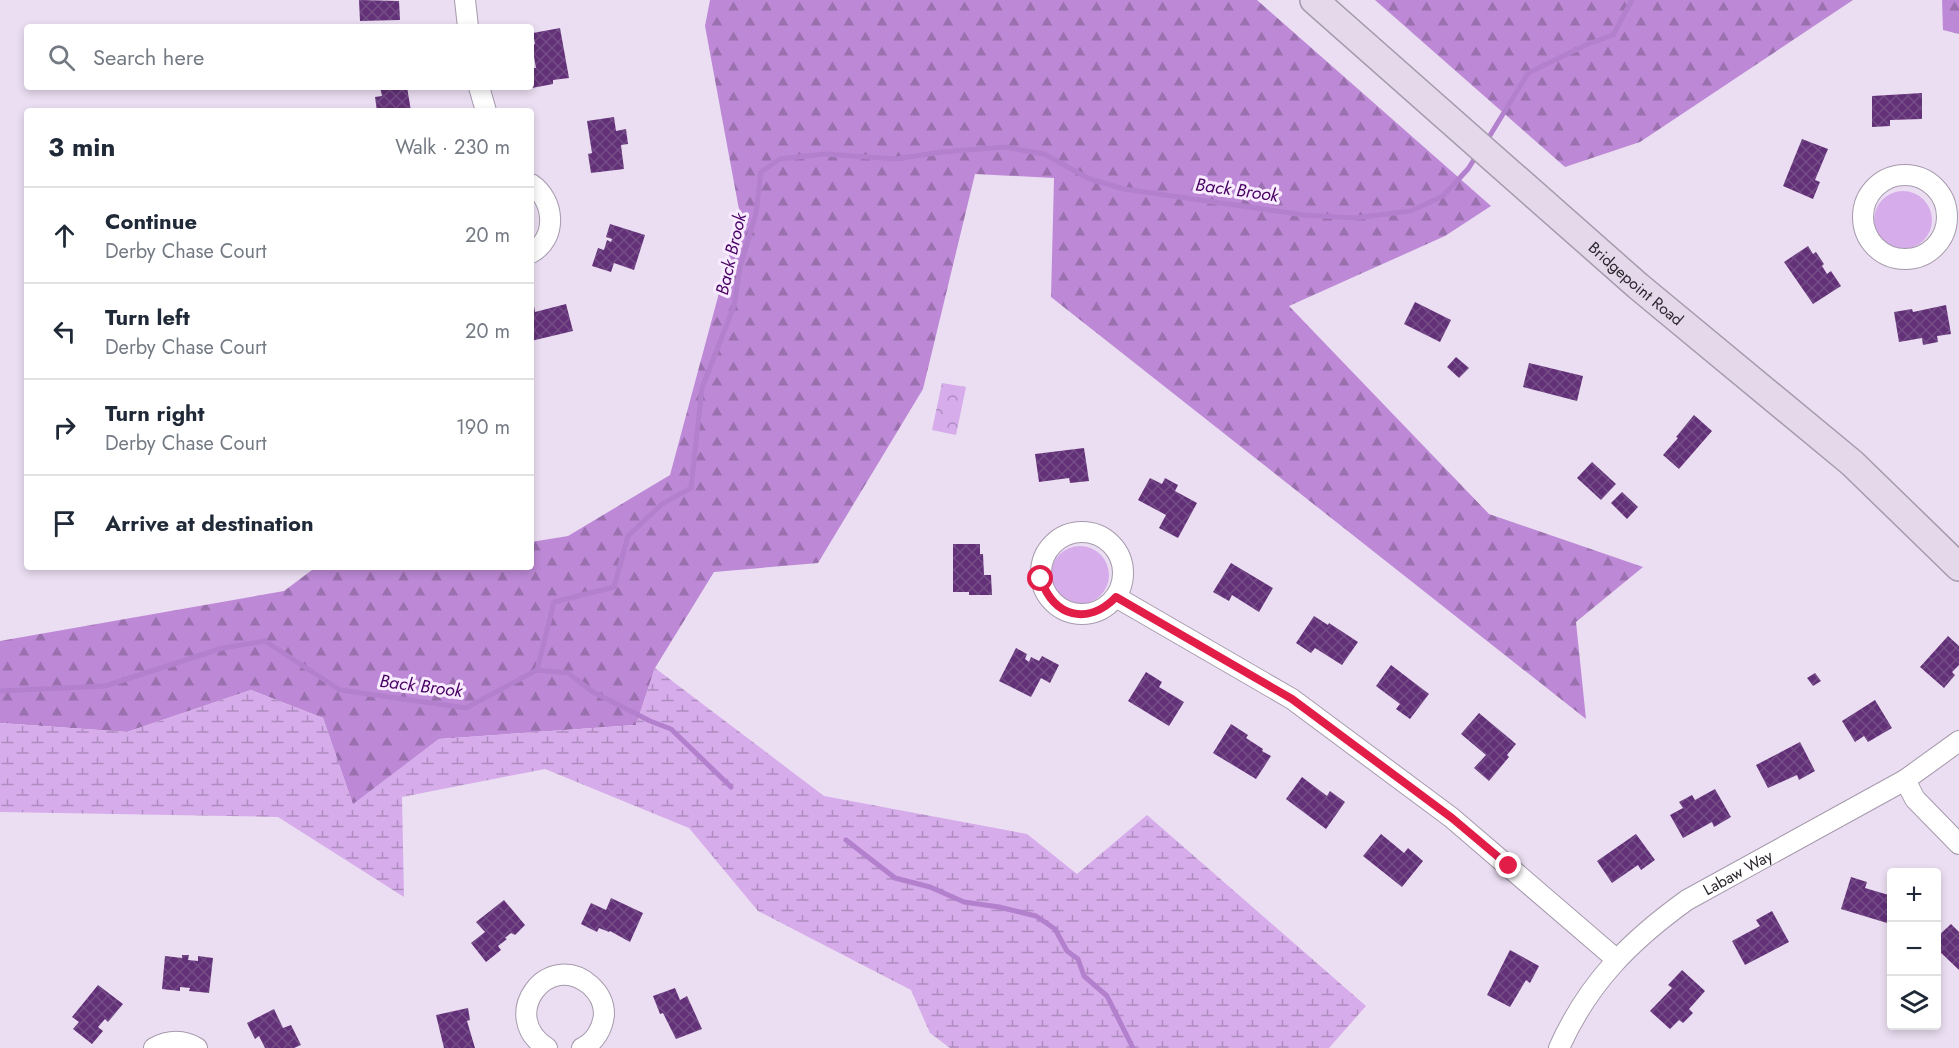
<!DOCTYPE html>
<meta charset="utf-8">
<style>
:root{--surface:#fff;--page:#f2f2f3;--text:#1f2937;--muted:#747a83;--line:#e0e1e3}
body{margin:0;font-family:Jost,sans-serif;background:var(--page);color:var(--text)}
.controls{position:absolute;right:18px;bottom:18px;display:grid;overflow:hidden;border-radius:6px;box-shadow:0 3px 9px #0003}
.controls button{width:54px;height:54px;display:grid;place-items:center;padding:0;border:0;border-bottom:2px solid var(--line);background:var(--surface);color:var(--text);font:30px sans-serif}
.stop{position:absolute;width:18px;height:18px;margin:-14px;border:4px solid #e11d48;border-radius:50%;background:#fff}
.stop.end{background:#e11d48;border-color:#fff;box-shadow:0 2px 6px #0008}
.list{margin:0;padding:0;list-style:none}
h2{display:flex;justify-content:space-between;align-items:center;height:78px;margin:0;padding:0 24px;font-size:26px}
h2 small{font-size:20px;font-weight:400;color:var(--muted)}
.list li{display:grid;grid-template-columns:39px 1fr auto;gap:18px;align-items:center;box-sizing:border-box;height:96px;padding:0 24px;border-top:2px solid var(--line)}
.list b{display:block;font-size:22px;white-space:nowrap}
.list p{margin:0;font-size:20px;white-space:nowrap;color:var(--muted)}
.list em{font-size:20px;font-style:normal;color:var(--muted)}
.icon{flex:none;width:33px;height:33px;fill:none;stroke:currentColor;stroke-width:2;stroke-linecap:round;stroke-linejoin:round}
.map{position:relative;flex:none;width:1959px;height:1048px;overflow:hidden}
.search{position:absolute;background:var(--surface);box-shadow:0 3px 9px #0003;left:24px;top:24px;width:510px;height:66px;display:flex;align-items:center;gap:15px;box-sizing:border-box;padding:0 21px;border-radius:6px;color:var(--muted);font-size:22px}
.panel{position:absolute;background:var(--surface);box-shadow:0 3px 9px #0003;left:24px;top:108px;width:510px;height:462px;border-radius:6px}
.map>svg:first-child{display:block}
</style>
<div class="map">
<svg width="1959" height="1048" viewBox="0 0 1959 1048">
<defs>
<pattern id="forest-firs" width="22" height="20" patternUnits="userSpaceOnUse" patternTransform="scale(1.5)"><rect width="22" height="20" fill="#bd89d6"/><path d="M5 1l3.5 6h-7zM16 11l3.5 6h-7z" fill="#9a70ae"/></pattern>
<pattern id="wetland-marsh" width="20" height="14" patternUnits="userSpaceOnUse" patternTransform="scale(1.5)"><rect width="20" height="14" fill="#d6aceb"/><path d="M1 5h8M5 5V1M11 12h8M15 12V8" fill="none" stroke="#ae8cbf"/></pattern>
<pattern id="park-crowns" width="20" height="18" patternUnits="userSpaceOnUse" patternTransform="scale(1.5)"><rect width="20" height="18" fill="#d6aceb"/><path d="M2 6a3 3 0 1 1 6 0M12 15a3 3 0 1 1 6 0" fill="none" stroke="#ae8cbf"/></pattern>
<pattern id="building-cross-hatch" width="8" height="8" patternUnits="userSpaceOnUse" patternTransform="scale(1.5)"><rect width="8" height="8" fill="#623178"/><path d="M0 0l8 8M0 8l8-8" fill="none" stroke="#754d87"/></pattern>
</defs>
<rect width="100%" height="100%" fill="#ebdef2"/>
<g fill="#d6aceb">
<circle cx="1903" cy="220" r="29"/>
<circle cx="1080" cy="575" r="29"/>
</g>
<g fill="url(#forest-firs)">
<path d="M710,0h547l234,206 -46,30 -156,70 200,208 154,53 -67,55 10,97 -535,-422 3,-119 -79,-4 -52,215 -105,174 -104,9 -59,96 -19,57 -197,14 -86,66 -30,-87 -72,-28 -124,42 -127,-9v-82l284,-50 32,-24h215v-25l37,-6 102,-61 70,-260 -35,-189z"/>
<path d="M1375,0h478l-213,142 -75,25z"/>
<path d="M1942,0h17v34l-16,-4z"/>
</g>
<path fill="url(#wetland-marsh)" d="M655,668l169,128 203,38 50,40 70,-59 219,191 -37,42h-379l-20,-15 -19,-43 -153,-79 -69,-83 -144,-59 -143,28 2,100 -126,-80 -278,-5v-89l127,9 124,-42 72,28 30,86 86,-65 197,-14z"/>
<path fill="url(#park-crowns)" d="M942,383l24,4 -10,48 -24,-5z"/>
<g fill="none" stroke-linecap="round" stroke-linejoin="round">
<g stroke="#b380cd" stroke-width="5">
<path d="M1486,142l42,-69 60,-29 25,-9 19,-35"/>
<path d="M537,670l31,3 25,19 57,29 21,8 60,58"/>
<path d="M0,691l105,-5 118,-38 42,-7 75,49 126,18 71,-38 17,-68 60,-15 14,-51 34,-32 29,-16 11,-100 32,-82 6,-39 16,-54 5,-41 19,-13 45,-5 70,5 47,-7 63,-5 39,7 46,25 34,10 180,26 51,3 56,-7 32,-15 25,-27 9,-14"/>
<path d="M846,840l49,38 35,9 34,15 35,5 37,9 19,13 12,22 11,8 6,17 23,20 26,52"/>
</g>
</g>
<g fill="url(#building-cross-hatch)">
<path d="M359,0l40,1 1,19 -40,1z"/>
<path d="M560,28l9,50 -16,2v4l-21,4 -1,-20h5l-4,-23 3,-1 -2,-11z"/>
<path d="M380,87h27l4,24h-34l-2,-14 7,-1z"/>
<path d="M1922,93v26l-32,1v6l-18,1v-31z"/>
<path d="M614,117l2,14 10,-2 2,15 -7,1 3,24 -33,4 -3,-19 4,-1 -5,-32z"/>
<path d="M1802,139l26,10 -13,31 5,2 -7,17 -30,-13z"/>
<path d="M610,224l35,11 -11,35 -20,-7 -3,9 -19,-6 6,-18 6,2 3,-10 4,2 1,-3 -6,-2z"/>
<path d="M1808,246l5,8 3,-2 8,12 -2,2 5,8 4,-3 10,15 -28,18 -29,-42z"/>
<path d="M1415,302l36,18 -11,22 -36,-18z"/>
<path d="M566,304l7,27 -42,10v-35h3l1,6z"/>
<path d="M1946,305l5,29 -14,2 1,6 -15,3 -1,-7 -23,4 -5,-30 18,-3 1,3z"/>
<path d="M1456,357l13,11 -10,10 -12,-11z"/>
<path d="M1529,363l54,13 -6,25 -54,-14z"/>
<path d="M1694,415l18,16 -33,38 -16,-14 15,-17 -2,-1z"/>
<path d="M1084,448l5,33 -19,2 -1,-5 -30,4 -4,-28z"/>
<path d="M1592,462l24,22 -15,16 -24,-22z"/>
<path d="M1150,478l12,6 3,-6 13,7 -3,6 22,12 -19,35 -19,-10 7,-13 -28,-15z"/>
<path d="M1622,492l16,15 -11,12 -16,-16z"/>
<path d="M953,544h27v10h3l1,21h7l1,20h-23v-3h-16z"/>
<path d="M1231,563l42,25 -14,24 -27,-17 -3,6 -16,-9z"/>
<path d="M1314,616l14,9 1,-2 29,19 -16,23 -27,-17 -4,5 -15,-10z"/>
<path d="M1948,636l11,10v19l-7,7 3,3 -11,13 -24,-21z"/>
<path d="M1016,648l11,6 -2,5 4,3 2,-5 8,4 3,-5 17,9 -9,18 -9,-5 -10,19 -32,-16z"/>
<path d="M1391,665l38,29 -19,25 -14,-10 4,-5 -24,-18z"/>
<path d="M1146,672l16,10 -3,5 25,15 -15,24 -41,-25z"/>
<path d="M1815,673l6,8 -8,5 -6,-8z"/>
<path d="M1875,700l17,28 -24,14 -4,-6 -9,6 -13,-21z"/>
<path d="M1479,713l37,31 -9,11 2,2 -20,24 -15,-13 12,-13 -25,-21z"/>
<path d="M1231,724l17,11 -2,3 17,11 -1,2 9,5 -15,23 -43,-26z"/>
<path d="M1800,742l15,29 -16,9 -2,-5 -29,13 -12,-23z"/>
<path d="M1302,777l25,19 3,-5 15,11 -19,27 -40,-30z"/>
<path d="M1715,789l16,28 -17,10 -2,-5 -29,16 -13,-23 13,-7 -4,-6 13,-7 3,5z"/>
<path d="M1381,834l23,19 4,-5 15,13 -21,26 -39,-31z"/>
<path d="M1636,834l19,26 -14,10 -3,-5 -26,18 -15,-22z"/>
<path d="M1851,877l16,5 -2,6 27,8v11l-5,16 -46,-14z"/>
<path d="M611,898l32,15 -13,29 -20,-11 -1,1 -10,-4 -2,4 -16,-8 10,-21 15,7z"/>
<path d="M504,900l21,25 -10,10 -4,-2 -6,5 2,1 -9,7 3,4 -15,12 -15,-19 14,-11 -9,-10z"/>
<path d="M1772,911l17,31 -44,23 -13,-24 28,-15 -4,-6z"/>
<path d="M1951,924l8,8v38l-23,-22v-10z"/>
<path d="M1510,950l29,16 -9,17 -4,-3 -16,27 -23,-12z"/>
<path d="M182,955h7l-1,5 10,1v-5l15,2 -4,35 -20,-2 1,-3 -10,-1v4l-18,-2 3,-33 17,2z"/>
<path d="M1682,970l23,21 -16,18 4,4 -10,10 -4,-3 -9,9 -20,-18 22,-23 -4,-3z"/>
<path d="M98,985l25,19 -15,18 -3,-3 -7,8 5,4 -11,13 -19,-15 6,-7 -7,-5z"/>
<path d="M675,988l5,12 7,-4 15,33 -26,10 -13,-26 -3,1 -7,-18z"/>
<path d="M468,1008l2,12 -3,1 8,27h-31l-8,-33z"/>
<path d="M274,1009l9,19 8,-3 10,20 -7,3h-29l-6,-12 -4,3 -8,-16z"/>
</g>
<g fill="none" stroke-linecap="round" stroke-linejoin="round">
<defs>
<g id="street">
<path d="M465,0l3,27"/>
<path d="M479,87l7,24"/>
<circle cx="1905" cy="217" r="42"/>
<path d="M531,184c24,16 27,54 0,69"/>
<circle cx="1082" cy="573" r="41"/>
<path d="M1116,597l176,102 160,119 164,141"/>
<path d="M1905,780l10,19 44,45"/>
<path d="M154,1048c15,-8 28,-9 43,0"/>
<path d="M547,1048c-50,-32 1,-99 43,-63 9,8 14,18 14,29 -1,14 -9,28 -22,34"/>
<path id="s1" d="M1559,1048c29,-65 71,-107 128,-148l218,-120 54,-39"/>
</g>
<g id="secondary">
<path id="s2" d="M1314,0l324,286 214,177 107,104"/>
</g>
</defs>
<use href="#street" stroke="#a69aad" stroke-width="22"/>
<use href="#secondary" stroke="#a69aad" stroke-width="30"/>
<use href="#street" stroke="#fff" stroke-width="20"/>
<use href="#secondary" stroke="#e4d8ea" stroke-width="27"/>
</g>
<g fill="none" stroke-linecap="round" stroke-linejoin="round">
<path stroke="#e11d48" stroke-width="8" d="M1041,579c12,38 47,47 75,18l176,102 160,119 57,48"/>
</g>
<g text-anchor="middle" stroke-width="6" stroke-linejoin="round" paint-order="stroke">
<g font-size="16" fill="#2c272f" stroke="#f8ebff">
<text dy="6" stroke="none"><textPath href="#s2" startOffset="429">Bridgepoint Road</textPath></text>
<text dy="6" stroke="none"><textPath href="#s1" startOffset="256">Labaw Way</textPath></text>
</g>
<g font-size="18" font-style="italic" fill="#490063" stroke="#f8ebff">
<text transform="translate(1237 190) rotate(8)" y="6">Back Brook</text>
<text transform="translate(731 254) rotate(-77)" y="6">Back Brook</text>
<text transform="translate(421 686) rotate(7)" y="6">Back Brook</text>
</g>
</g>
</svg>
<div class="controls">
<button>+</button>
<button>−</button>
<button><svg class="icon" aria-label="layers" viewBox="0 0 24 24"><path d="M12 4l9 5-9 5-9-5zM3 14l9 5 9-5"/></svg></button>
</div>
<div class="stop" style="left:1041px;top:579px"></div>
<div class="stop end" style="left:1509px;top:866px"></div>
<div class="search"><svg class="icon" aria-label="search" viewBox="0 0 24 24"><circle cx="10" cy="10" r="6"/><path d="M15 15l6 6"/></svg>Search here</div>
<section class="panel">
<h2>3 min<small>Walk · 230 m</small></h2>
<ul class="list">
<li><svg class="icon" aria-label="ahead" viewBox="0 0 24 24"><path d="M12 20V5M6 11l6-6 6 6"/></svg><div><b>Continue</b><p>Derby Chase Court</p></div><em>20 m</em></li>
<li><svg class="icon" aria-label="left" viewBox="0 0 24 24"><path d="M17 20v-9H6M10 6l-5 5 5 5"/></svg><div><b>Turn left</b><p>Derby Chase Court</p></div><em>20 m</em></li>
<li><svg class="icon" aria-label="right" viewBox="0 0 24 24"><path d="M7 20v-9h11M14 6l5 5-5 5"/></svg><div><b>Turn right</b><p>Derby Chase Court</p></div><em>190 m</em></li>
<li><svg class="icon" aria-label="arrive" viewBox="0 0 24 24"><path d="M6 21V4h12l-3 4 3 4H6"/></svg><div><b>Arrive at destination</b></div></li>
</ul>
</section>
</div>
